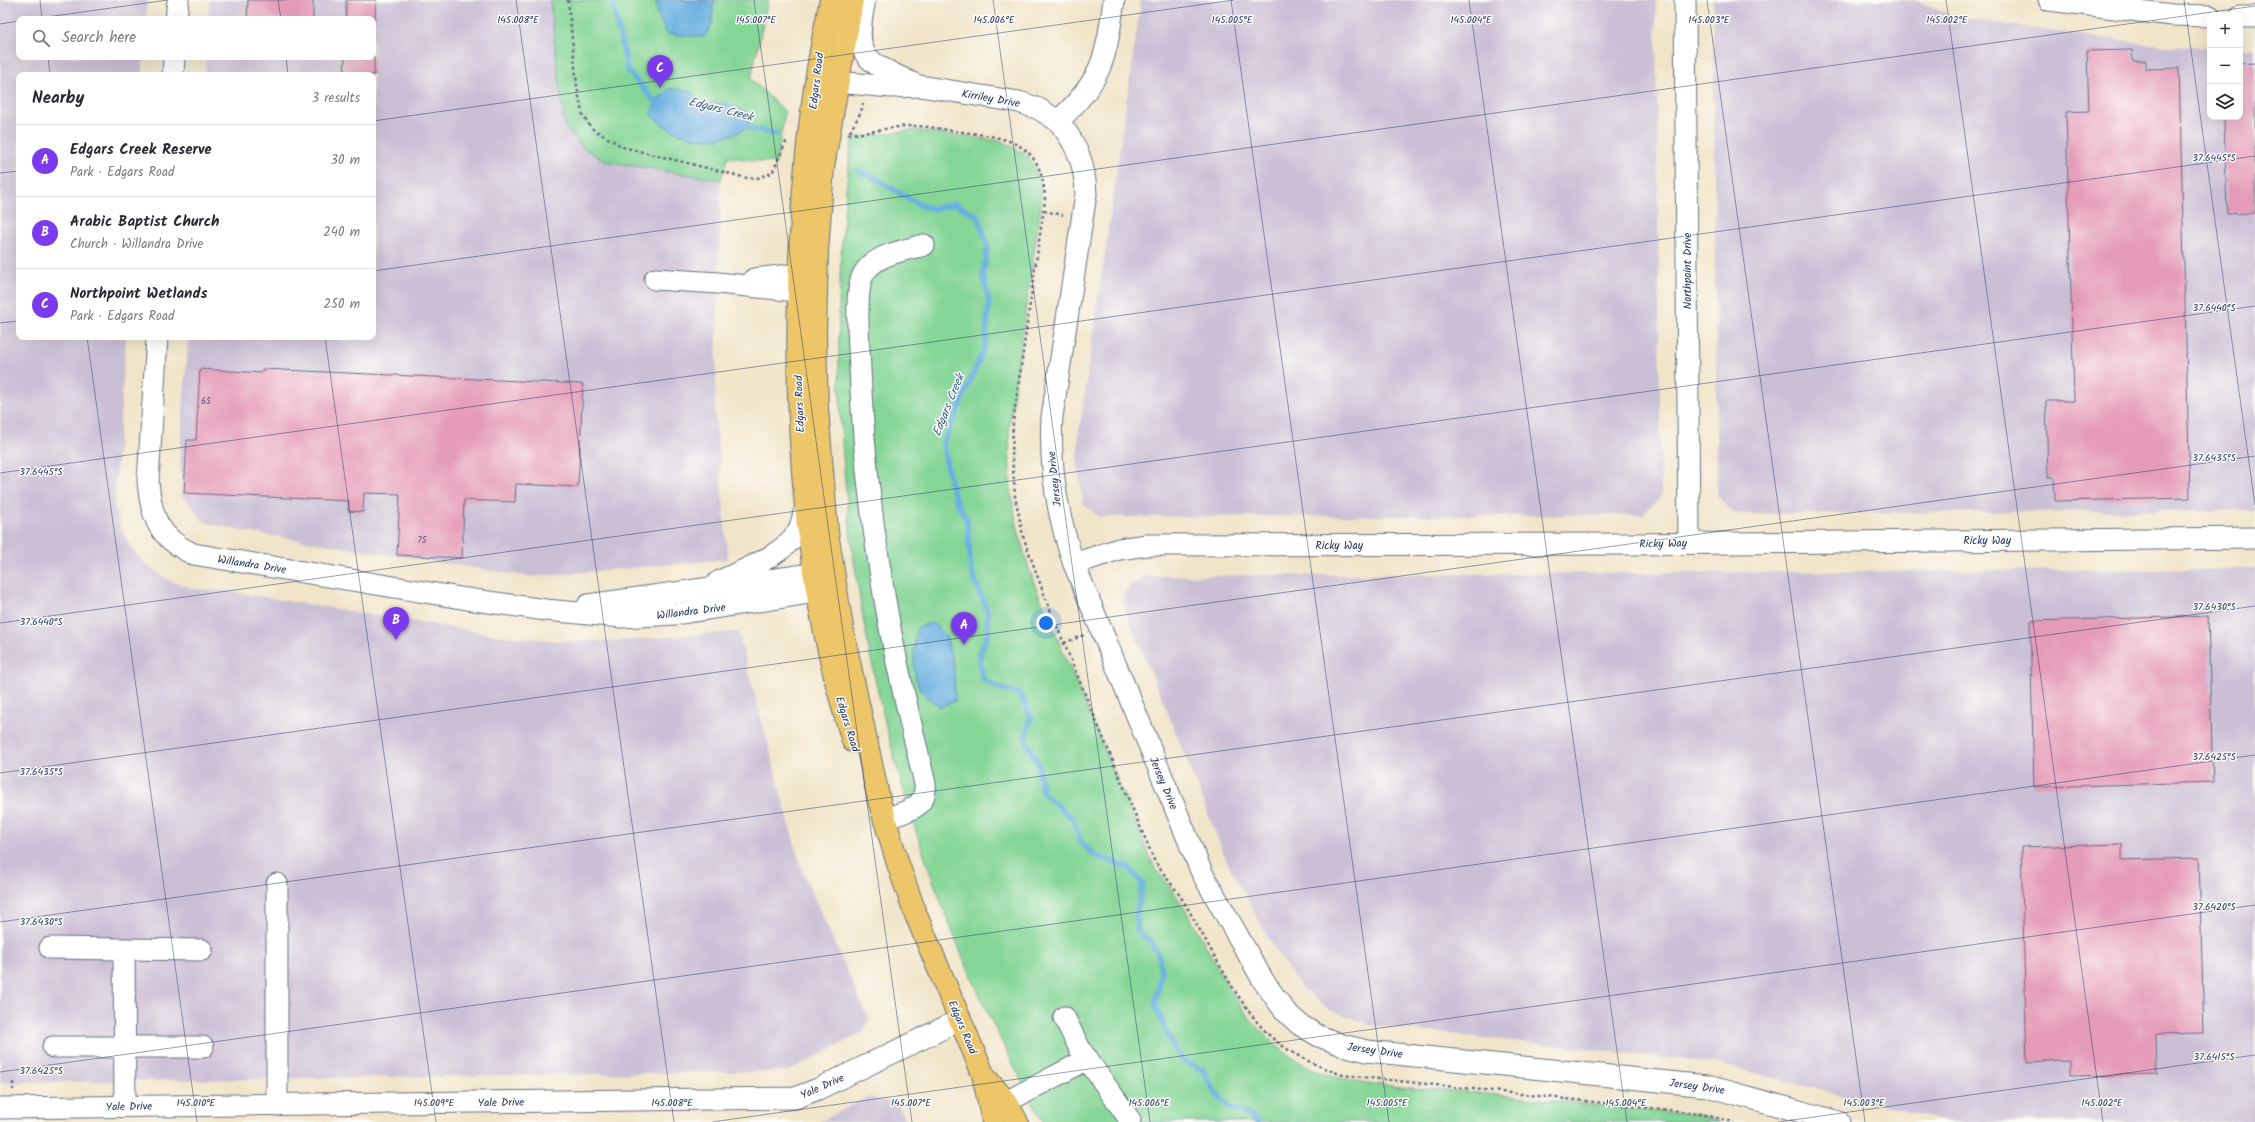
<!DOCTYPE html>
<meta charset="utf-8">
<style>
:root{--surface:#fff;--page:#f7f7f7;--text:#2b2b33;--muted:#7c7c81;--line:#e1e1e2;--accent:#7c3aed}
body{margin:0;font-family:Kalam,sans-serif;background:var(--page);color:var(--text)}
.controls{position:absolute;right:12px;top:12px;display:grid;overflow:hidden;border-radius:8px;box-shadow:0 4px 16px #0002}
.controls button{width:36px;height:36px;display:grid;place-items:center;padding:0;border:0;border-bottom:1px solid var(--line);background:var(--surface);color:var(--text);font:20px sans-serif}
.you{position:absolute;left:1046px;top:623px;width:14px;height:14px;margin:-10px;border:3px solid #fff;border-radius:50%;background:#1a73e8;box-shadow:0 0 0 6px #1a73e833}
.badge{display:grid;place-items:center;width:26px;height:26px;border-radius:50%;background:var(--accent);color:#fff;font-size:13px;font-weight:700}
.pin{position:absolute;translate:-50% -33px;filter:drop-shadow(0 1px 2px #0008)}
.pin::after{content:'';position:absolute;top:21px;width:14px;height:12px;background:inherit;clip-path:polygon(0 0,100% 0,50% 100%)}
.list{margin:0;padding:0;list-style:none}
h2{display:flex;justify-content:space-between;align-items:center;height:52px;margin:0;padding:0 16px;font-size:17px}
h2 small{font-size:13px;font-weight:400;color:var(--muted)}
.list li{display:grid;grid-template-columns:26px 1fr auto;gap:12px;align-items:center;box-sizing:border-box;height:72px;padding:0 16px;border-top:1px solid var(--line)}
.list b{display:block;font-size:15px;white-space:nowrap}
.list p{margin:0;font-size:13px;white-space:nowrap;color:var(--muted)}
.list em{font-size:13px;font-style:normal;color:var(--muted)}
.icon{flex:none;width:22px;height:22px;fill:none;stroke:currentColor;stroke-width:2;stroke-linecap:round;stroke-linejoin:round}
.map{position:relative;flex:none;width:2255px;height:1122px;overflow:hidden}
.search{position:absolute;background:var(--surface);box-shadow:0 4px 16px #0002;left:16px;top:16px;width:360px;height:44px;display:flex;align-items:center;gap:10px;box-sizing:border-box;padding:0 14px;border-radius:8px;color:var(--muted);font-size:15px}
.panel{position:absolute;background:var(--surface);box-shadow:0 4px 16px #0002;left:16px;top:72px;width:360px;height:268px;border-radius:8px}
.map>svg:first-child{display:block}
</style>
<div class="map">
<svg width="2255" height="1122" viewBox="0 0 2255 1122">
<rect width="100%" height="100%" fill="#fdfcf7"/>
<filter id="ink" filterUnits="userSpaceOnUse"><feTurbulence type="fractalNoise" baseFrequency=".025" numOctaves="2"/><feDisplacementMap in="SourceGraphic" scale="8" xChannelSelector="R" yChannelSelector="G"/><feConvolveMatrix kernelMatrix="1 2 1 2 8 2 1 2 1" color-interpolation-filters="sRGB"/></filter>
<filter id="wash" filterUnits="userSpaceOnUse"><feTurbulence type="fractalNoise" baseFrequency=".012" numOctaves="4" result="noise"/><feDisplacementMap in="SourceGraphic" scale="16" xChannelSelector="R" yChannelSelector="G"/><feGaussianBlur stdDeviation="0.9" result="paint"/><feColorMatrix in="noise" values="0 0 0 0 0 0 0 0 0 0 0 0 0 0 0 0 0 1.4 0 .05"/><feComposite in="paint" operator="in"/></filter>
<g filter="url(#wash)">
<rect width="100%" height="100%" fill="#f1e5c9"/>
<g fill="#cbbfd5">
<path d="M0,0h147l-1,19h-127v38h125l-2,18h-123v262h107l-12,167 7,23 9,20 19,20 21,14 26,8 31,2 269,44 62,6h59l121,-9 63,236 68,152 -6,12 -74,39 -789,12z"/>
<path d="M210,0h340l11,98 5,30 16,19 23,14 116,19 -6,233 13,146 -197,18 -290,-46 -37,-9 -22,-27 -2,-41 8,-117h185v-262h-168l1,-18h167v-38h-165z"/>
<path d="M1141,0h515l5,496 -18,19 -544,2 -16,-13 -6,-44 2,-28z"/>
<path d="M1713,0h202l38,16 76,12 137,18 44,2v69h30v-69h15v462l-521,4 -17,-19z"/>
<path d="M2255,569v553h-309l-231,-59 -340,-37 -45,-16 -30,-23 -33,-51 -40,-74 -57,-144 -45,-108 -2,-12 6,-12 16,-10z"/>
<path d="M867,1097l31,7 9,18h-87z"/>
</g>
<g fill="#84d596" stroke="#50827a">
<path d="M550,0h218l-17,79 34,33 -9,51 -48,-6 -7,23 -116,-19 -23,-14 -16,-19 -5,-30z"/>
<path d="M913,130l88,11 16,8 10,7 8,13 6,16v19l-32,223 1,55 5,35 9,36 10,30 121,286c47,50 64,124 114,170 20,19 45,33 71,39 45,10 93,11 139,15 74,7 147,16 220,23l21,6h-677c-33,-63 -66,-127 -92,-194 -99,-248 -134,-525 -99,-790z"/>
</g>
<g fill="#6bb0e1" stroke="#4370a0">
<path d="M656,0h60l-3,5 -1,19 -8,13 -37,-3 -10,-22z"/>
<path d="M669,88l22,3c12,20 20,10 36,13 9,1 16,7 23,12l-3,12c-32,19 -73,12 -97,-15l11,-17z"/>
<path d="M933,623l13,13 8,32 1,33 -15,6c-6,-5 -15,-10 -19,-16 -9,-12 -9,-50 -3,-64z"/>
</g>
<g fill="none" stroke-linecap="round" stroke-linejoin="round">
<g stroke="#6bb0e1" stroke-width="5.5">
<path d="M612,0l16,71 29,33 5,1"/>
<path d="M740,126l37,8"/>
<path d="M858,171l17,7 45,27 13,4 22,-5 23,12 10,30 -5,29 6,27 -4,44 -42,98 6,33 7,24 11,18 4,51 16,41 1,22 -8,21 2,24 15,9 23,7 11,23 -6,21 13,26 4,28 31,27 7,22 14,14 35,13 14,16 -7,32 2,16 13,9 9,18 1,17 -6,28 17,41 11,16 20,9 12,23 16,15 22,9 4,5"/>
</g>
</g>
<g id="blocks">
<g fill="#e59cb9">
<path d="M248,0h65v19h-66z"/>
<path d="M346,0h30l-1,19h-29z"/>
<path d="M2132,50l1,11h13v8l33,-1 11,430 -135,3 -1,-24h-6l-2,-76h28l-8,-289 23,-1 -2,-60z"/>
<path d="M345,57h29v18h-30z"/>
<path d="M2255,63v150l-28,1 -3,-97h16v-53z"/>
<path d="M200,369l62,4v-4l321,15 -5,103 -62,-3 -1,18 -51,-2 -2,58 -65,-3 3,-61 -36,-1 -1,19 -15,-1 1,-10 -165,-8 3,-53h9z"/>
<path d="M2208,616l5,166 -179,5 -4,-166z"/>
<path d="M2122,844v16l77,-2 5,175 -48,1 1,40 -88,2v-16l-42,2 -6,-215z"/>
</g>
</g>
</g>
<g filter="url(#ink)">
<use href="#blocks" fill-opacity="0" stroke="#666f83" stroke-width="1"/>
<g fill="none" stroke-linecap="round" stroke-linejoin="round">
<defs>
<g id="minor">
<path d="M865,0c-13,59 0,60 49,84"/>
<path d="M1114,0c-8,58 -11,80 -56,121 19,23 27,43 28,73l-34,223c-3,52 5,98 22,147l128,309 62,109 21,29 15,14 19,11 23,9 25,6 340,35 132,36"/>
<path d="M1685,0l4,542"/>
<path d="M2049,0l123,15 38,1"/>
<path d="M2240,17h15"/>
<path d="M176,19l2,-19"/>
<path d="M824,73l13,9 54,5 29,-1 99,16 20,7 19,12"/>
<path d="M173,75l1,-18"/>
<path d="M655,279l63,4 98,10"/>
<path d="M754,279l45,-5 17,1"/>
<path d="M157,337l-9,144c3,37 11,57 45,73l274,45 79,11 75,7 55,-3 159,-25"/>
<path d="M1074,564l45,-15 28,-4 485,-1 623,-6"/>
<path d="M718,582c26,-13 64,-25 80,-51 4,-7 5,-16 8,-24"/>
<path d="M588,605l245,-34"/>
<path d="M884,819c20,-7 43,-10 41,-35 -12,-52 -25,-103 -35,-156 -16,-85 -27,-173 -30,-260 -1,-23 -5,-67 1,-88 8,-25 41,-29 63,-35"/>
<path d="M50,948l74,1 1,157"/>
<path d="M124,949l78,1"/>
<path d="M1064,1017l16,32 50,71"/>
<path d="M53,1047h150"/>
<path d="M1006,1102l82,-43"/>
<path d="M277,1105v-221"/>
<path d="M0,1108l795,-10 23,-9 142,-69"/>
</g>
<g id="major">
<path d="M831,0c-21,95 -30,194 -32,291 -4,153 8,304 54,450"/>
<path d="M852,0l-29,167 -6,86 -2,82 2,73 10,124 16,102 36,166 19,64 18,51 67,159 10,48"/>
<path d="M985,1077l22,26 10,19"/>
</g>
</defs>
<use href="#minor" stroke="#666f83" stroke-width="23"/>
<use href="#major" stroke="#666f83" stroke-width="24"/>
<g stroke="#666f83" stroke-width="2.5" stroke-dasharray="3 3" stroke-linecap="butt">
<path d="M568,0l9,86 5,27 9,15 32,19 124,31h10l15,-5 15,-33"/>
<path d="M850,132c5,-11 12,-18 13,-29"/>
<path d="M848,134c22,0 42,-8 64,-8 17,0 34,4 51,6 47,6 80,11 82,68l-32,222 -1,34 3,40 8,40 23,64 108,260c10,16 22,28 31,44 24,40 53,102 86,133 21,18 46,29 72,38l354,38 37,9"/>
<path d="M1044,211l19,4"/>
<path d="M1064,643l20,-8"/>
<path d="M13,1082v8"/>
</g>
<use href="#minor" stroke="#fff" stroke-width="21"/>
<use href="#major" stroke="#ecc669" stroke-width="22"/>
</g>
</g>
<path fill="none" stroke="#1b2f5e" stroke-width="1" stroke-opacity="0.45" d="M40,0l2,19M278,0l3,19M516,0l158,1122M754,0l158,1122M993,0l157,1122M1231,0l158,1122M1469,0l158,1122M1707,0l158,1122M1946,0l157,1122M2184,0l71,505M33,19l135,-19M0,24l19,-3M48,57l2,18M286,57l2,18M373,121l861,-121M0,173l19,-2M373,271l1882,-265M0,323l19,-2M87,337l110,785M325,337l111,785M0,473l2255,-317M0,623l2255,-317M0,773l2255,-317M0,922l2255,-316M0,1072l2255,-317M712,1122l1543,-217M1778,1122l477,-67"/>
<g text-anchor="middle" stroke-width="3" stroke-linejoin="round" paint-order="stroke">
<g font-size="9" fill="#4e4a75">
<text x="206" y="404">65</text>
<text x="422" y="543">75</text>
</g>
<g font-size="11" fill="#1b2f5e" stroke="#fdfcf7">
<text transform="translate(816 81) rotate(-83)" y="4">Edgars Road</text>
<text transform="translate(991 98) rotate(10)" y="4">Kirriley Drive</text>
<text transform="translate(1687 271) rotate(-90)" y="4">Northpoint Drive</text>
<text transform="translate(799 404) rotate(-92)" y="4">Edgars Road</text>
<text transform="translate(1054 479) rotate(-96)" y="4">Jersey Drive</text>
<text x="1987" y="544">Ricky Way</text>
<text transform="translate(1663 543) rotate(-1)" y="4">Ricky Way</text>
<text x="1339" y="549">Ricky Way</text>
<text transform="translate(252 564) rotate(9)" y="4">Willandra Drive</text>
<text transform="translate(691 611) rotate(-7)" y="4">Willandra Drive</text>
<text transform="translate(848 724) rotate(73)" y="4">Edgars Road</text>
<text transform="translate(1164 783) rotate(67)" y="4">Jersey Drive</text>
<text transform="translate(963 1027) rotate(67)" y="4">Edgars Road</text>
<text transform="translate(1375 1050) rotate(8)" y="4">Jersey Drive</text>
<text transform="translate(822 1086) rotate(-24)" y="4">Yale Drive</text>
<text transform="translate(1697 1086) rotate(8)" y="4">Jersey Drive</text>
<text transform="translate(501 1102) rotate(-1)" y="4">Yale Drive</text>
<text transform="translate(129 1106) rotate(-1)" y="4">Yale Drive</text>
</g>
<g font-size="12" font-style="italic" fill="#375c8c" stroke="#fdfcf7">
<text transform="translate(721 109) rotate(14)" y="4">Edgars Creek</text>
<text transform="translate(948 405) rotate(-68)" y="4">Edgars Creek</text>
</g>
</g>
<g font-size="10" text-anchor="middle" fill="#1b2f5e" stroke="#fdfcf7" stroke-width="3" stroke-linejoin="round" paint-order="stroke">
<text x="518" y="23">145.008°E</text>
<text x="756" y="23">145.007°E</text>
<text x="994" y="23">145.006°E</text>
<text x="1232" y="23">145.005°E</text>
<text x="1471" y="23">145.004°E</text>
<text x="1709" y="23">145.003°E</text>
<text x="1947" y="23">145.002°E</text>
<text x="2214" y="161">37.6445°S</text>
<text x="2214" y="311">37.6440°S</text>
<text x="2214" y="461">37.6435°S</text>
<text x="41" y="475">37.6445°S</text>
<text x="2214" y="610">37.6430°S</text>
<text x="41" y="625">37.6440°S</text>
<text x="2214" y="760">37.6425°S</text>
<text x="41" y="775">37.6435°S</text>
<text x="2214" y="910">37.6420°S</text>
<text x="41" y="925">37.6430°S</text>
<text x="2214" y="1060">37.6415°S</text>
<text x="41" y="1074">37.6425°S</text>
<text x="196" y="1106">145.010°E</text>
<text x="434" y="1106">145.009°E</text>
<text x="672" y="1106">145.008°E</text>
<text x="911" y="1106">145.007°E</text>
<text x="1149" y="1106">145.006°E</text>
<text x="1387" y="1106">145.005°E</text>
<text x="1626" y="1106">145.004°E</text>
<text x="1864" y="1106">145.003°E</text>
<text x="2102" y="1106">145.002°E</text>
</g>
</svg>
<div class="controls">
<button>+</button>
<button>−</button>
<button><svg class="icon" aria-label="layers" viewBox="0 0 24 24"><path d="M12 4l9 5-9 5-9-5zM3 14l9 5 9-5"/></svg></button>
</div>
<div class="you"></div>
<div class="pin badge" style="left:964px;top:645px">A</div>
<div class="pin badge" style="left:396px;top:640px">B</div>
<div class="pin badge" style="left:660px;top:88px">C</div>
<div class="search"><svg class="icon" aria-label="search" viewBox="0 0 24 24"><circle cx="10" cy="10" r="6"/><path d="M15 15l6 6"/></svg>Search here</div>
<section class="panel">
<h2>Nearby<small>3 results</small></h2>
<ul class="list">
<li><span class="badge">A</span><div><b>Edgars Creek Reserve</b><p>Park · Edgars Road</p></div><em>30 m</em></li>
<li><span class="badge">B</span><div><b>Arabic Baptist Church</b><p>Church · Willandra Drive</p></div><em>240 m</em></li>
<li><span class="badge">C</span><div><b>Northpoint Wetlands</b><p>Park · Edgars Road</p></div><em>250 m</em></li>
</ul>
</section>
</div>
